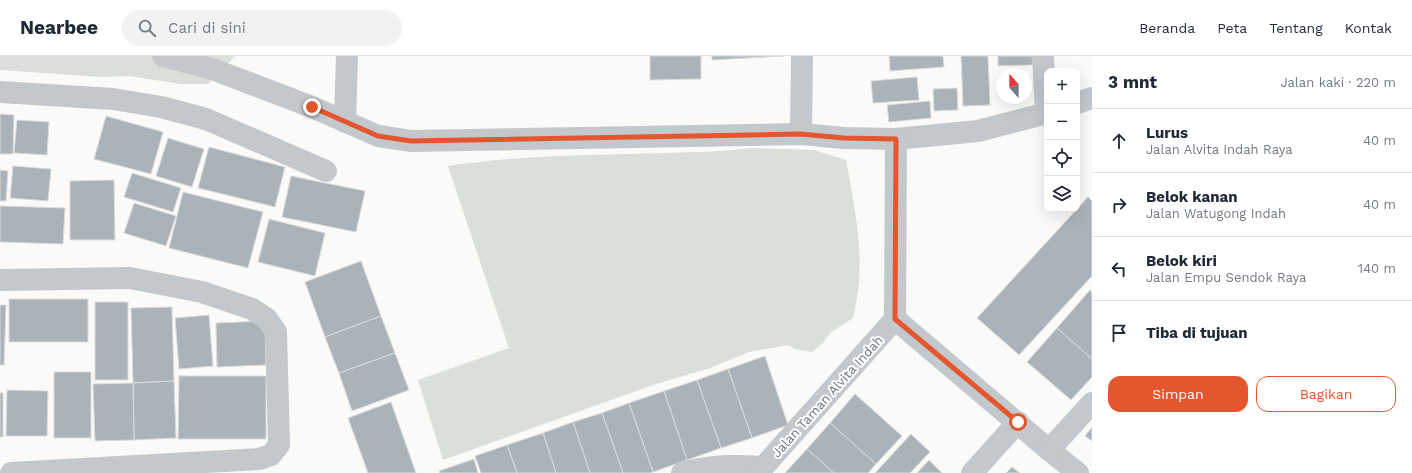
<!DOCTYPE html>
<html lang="id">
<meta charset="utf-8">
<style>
:root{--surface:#fff;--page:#f2f2f3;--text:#1f2937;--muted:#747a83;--line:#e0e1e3;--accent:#e4572e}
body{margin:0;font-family:"Work Sans",sans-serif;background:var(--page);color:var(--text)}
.controls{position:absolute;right:12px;top:12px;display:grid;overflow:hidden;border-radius:8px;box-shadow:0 4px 16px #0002}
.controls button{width:36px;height:36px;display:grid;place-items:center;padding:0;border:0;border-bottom:1px solid var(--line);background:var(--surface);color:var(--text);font:20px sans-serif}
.compass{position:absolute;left:996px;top:12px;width:36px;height:36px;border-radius:50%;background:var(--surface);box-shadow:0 4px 16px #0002;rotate:339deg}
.stop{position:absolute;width:12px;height:12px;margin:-9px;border:3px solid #e4572e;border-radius:50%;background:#fff}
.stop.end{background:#e4572e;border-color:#fff;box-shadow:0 1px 4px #0008}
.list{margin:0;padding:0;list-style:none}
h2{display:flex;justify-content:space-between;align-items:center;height:52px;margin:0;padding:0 16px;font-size:17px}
h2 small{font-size:13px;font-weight:400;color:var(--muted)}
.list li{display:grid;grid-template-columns:26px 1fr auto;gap:12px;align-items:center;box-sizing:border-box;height:64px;padding:0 16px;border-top:1px solid var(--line)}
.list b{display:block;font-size:15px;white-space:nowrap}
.list p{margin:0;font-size:13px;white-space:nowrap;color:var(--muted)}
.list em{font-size:13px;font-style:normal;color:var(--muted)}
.actions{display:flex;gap:8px;padding:12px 16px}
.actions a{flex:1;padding:9px 0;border:1px solid var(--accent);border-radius:12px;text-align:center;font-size:14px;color:var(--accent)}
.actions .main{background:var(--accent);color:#fff}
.icon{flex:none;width:22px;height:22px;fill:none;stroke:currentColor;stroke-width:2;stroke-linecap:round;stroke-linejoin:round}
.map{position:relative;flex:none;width:1092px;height:417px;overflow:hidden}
header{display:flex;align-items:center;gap:24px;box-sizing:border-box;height:56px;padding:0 20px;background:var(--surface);border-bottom:1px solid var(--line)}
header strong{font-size:19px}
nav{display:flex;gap:22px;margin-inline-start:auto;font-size:14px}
.search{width:280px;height:36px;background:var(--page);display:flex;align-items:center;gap:10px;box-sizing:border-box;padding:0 14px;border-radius:22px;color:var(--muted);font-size:15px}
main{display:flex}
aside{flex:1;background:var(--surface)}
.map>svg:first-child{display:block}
</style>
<header>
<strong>Nearbee</strong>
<div class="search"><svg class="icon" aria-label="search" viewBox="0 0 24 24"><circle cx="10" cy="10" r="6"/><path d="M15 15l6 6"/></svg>Cari di sini</div>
<nav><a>Beranda</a><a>Peta</a><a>Tentang</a><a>Kontak</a></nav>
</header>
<main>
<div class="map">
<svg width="1092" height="417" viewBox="0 0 1092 417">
<rect width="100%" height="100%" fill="#fafaf8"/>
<g fill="#dadfd7">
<path d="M0,0h235l-27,28h-27l-52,-8 -27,1 -102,-7z"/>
<path d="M751,92l63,2 32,10c10,56 21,101 7,158l-23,15 -7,10 -11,9 -17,-3 -7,-4 -39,7 -39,16 -57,17 -210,75 -25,-80 91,-32 -61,-182c72,-11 145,-11 217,-13 29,-1 57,-1 86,-5z"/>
</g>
<g fill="#aab3b9" stroke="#dcdcda">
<path d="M650,0h51v23l-51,1z"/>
<path d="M712,0h72l-72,4z"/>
<path d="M889,0h54l1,11 -54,4z"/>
<path d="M961,0h27l2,49 -27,1z"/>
<path d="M998,0h34l1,9 -35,1z"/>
<path d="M917,21l2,23 -46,3 -2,-22z"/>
<path d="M957,32l1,22 -24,1 -1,-22z"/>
<path d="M930,45l1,17 -42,4 -2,-17z"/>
<path d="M0,58l14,1 -1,39h-13z"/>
<path d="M106,60l57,16 -12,42 -57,-15z"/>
<path d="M17,64l32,2 -2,33 -33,-2z"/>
<path d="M168,82l36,11 -12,38 -36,-11z"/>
<path d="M209,91l76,20 -10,40 -77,-19z"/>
<path d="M13,110l38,3 -3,32 -38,-3z"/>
<path d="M0,114l8,1 -2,30h-6z"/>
<path d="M132,117l49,15 -8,24 -49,-15z"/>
<path d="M291,120l74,15 -9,41 -74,-15z"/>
<path d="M114,124l1,60h-45v-59z"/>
<path d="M183,136l80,20 -15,56 -79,-20z"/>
<path d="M1088,141l4,4v75l-73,79 -42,-37z"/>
<path d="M134,147l42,13 -10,30 -42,-13z"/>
<path d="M0,150l65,2 -2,36 -63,-2z"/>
<path d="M269,163l56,14 -10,43 -57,-14z"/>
<path d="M361,205l20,55 -56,21 -20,-55z"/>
<path d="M1090,234l2,3v66l-35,-31z"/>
<rect x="9" y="243" width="79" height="43"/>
<rect x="95" y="246" width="33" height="78"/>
<path d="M0,249h6l-2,60h-4z"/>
<path d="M172,251l2,74 -41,2 -2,-75z"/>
<path d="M209,259l4,51 -34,3 -4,-51z"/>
<path d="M381,260l14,37 -56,20 -14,-36z"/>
<path d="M265,265l1,44 -49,2 -1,-44z"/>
<path d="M1057,272l35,31v18l-21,23 -44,-38z"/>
<path d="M395,297l14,37 -57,21 -13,-38z"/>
<path d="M765,300l23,69 -36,13 -24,-69z"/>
<path d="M728,313l24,69 -31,10 -24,-68z"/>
<rect x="54" y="316" width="37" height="66"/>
<path d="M179,320h87v63h-88z"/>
<path d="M697,324l24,68 -34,12 -23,-69z"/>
<path d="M174,325l2,57 -42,2 -1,-57z"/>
<path d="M133,327l1,57 -39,1 -2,-57z"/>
<path d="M7,334l41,1 -1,45h-41z"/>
<path d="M664,335l23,69 -34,12 -24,-69z"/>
<rect x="0" y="337" width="3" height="44"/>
<path d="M855,338l47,42 -26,28 -46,-41z"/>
<path d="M391,346l25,71h-48l-20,-55z"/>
<path d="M629,347l24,69 -3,1h-27l-21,-60z"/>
<path d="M602,357l21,60h-33l-17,-51z"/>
<path d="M573,366l17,51h-34l-13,-40z"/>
<path d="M830,367l46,41 -8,9h-34l-27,-24z"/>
<path d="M1092,371v14l-7,-5z"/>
<path d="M543,377l13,40h-39l-10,-28z"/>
<path d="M911,378l19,18 -20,21h-35z"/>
<path d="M507,389l10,28h-36l-6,-17z"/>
<path d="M807,393l27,24h-49z"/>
<path d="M474,403l4,14h-38l-1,-2z"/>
<path d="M929,404l13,13h-25z"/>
<path d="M1012,411l8,6h-14z"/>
</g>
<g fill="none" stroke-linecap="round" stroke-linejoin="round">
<g stroke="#c3c8cc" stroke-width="22">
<path d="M163,0l52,14 97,37 66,29 33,5 390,-7 43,4 52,1 82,-8 69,-18"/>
<path d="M1043,0l3,57"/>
<path d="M0,36l113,7 48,8 45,12 120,52"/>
<path d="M1077,47l15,-5"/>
<path d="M345,66l2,-66"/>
<path d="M801,78l1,-78"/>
<path d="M0,224l130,-2 72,14 50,17 15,10 9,13 3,113 -8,10 -12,4 -248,14"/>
<path d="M895,263l154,131 29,23"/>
<path d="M895,263l1,-180"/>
<path d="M1049,394l43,-47"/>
<path d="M682,417c28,-8 53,-8 81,-6"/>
<path d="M758,417l137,-154"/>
<path d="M972,417l46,-51"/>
</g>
</g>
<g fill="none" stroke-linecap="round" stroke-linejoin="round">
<path stroke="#e4572e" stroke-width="5" d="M312,51l66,29 33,5 389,-7 44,4 52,1 -1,180 123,103"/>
</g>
<g text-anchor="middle" stroke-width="4" stroke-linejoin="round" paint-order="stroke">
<g font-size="13" fill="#657683" stroke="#fff">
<text transform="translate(827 340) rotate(-48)" y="5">Jalan Taman Alvita Indah</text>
</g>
</g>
</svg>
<div class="controls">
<button>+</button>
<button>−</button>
<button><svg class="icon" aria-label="locate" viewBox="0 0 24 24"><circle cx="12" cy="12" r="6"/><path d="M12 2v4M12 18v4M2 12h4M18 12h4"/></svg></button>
<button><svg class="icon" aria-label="layers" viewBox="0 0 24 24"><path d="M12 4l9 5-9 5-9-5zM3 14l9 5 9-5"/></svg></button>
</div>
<svg class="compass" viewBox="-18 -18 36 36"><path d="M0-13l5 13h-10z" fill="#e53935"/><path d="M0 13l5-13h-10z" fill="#747a83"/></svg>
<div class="stop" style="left:1018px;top:366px"></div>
<div class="stop end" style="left:312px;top:51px"></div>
</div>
<aside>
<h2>3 mnt<small>Jalan kaki · 220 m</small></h2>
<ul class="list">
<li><svg class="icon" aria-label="ahead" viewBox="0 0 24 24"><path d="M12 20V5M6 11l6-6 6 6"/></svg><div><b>Lurus</b><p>Jalan Alvita Indah Raya</p></div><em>40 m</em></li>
<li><svg class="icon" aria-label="right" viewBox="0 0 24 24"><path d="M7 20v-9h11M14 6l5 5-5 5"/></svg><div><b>Belok kanan</b><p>Jalan Watugong Indah</p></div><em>40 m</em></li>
<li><svg class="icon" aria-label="left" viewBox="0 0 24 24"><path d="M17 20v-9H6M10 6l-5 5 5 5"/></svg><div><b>Belok kiri</b><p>Jalan Empu Sendok Raya</p></div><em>140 m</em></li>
<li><svg class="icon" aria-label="arrive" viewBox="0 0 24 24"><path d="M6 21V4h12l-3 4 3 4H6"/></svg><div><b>Tiba di tujuan</b></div></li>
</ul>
<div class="actions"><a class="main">Simpan</a><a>Bagikan</a></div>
</aside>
</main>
